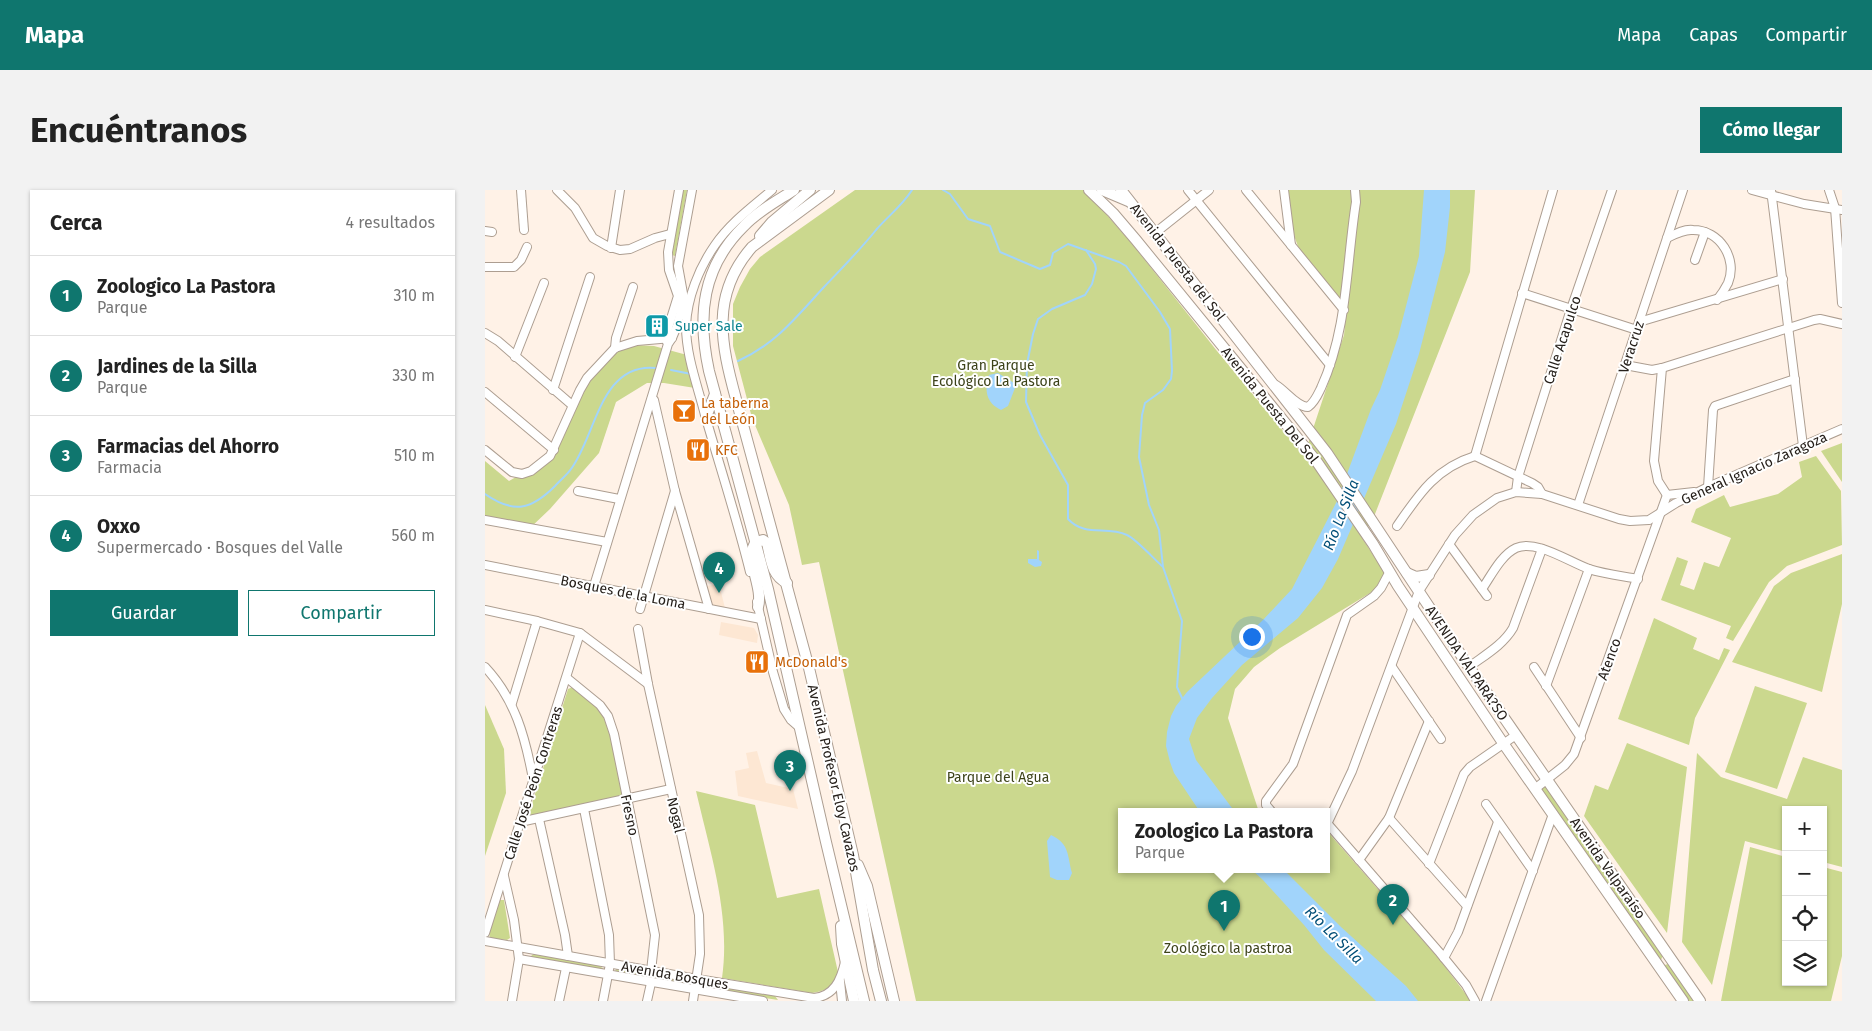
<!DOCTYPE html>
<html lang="es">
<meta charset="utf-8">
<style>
:root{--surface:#fff;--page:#f2f2f2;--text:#222;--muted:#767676;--line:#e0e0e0;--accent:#0f766e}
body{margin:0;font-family:"Fira Sans",sans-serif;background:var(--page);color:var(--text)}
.controls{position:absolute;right:15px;bottom:15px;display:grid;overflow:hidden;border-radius:0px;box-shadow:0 1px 4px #0004}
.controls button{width:45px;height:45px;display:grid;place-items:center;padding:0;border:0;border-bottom:1px solid var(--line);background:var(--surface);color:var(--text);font:25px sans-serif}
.you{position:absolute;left:766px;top:446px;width:18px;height:18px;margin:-12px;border:4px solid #fff;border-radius:50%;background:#1a73e8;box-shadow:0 0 0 8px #1a73e833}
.badge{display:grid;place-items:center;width:32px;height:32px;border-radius:50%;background:var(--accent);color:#fff;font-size:16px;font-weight:700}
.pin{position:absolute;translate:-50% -41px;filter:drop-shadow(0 1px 2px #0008)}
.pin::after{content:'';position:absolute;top:26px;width:18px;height:15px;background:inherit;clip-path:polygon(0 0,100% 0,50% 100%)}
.popup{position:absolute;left:633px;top:618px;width:212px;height:65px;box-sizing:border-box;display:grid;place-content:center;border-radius:0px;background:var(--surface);filter:drop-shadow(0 1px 4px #0005);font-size:16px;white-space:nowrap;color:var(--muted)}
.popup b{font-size:19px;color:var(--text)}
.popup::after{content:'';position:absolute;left:50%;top:100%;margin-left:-10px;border:10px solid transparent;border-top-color:var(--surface)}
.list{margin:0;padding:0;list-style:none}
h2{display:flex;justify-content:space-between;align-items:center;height:65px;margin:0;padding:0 20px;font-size:21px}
h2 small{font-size:16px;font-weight:400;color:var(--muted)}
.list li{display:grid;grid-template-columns:32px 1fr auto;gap:15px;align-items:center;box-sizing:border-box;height:80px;padding:0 20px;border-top:1px solid var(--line)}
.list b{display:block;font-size:19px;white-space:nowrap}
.list p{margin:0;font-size:16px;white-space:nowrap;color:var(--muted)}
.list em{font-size:16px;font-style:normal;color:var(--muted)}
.actions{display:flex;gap:10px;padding:15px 20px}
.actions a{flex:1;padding:11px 0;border:1px solid var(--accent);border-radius:0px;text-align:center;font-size:18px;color:var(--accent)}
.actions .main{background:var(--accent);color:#fff}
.icon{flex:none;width:28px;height:28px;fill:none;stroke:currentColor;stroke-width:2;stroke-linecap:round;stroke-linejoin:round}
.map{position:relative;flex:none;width:1357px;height:811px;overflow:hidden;border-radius:0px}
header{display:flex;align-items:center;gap:30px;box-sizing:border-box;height:70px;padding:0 25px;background:var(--accent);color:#fff}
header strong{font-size:24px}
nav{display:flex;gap:28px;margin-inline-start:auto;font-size:18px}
.intro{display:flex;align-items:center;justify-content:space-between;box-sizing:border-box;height:120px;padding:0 30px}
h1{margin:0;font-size:35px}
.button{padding:12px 22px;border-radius:0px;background:var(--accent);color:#fff;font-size:18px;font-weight:700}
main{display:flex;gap:30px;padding:0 30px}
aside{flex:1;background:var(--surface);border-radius:0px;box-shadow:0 1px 4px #0004}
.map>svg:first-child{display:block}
</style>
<header>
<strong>Mapa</strong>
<nav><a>Mapa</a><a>Capas</a><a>Compartir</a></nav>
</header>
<div class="intro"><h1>Encuéntranos</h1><a class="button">Cómo llegar</a></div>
<main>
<aside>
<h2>Cerca<small>4 resultados</small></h2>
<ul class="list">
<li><span class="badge">1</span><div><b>Zoologico La Pastora</b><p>Parque</p></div><em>310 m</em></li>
<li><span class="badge">2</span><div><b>Jardines de la Silla</b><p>Parque</p></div><em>330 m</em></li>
<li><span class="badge">3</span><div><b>Farmacias del Ahorro</b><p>Farmacia</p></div><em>510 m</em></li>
<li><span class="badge">4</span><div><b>Oxxo</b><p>Supermercado · Bosques del Valle</p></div><em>560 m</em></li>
</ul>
<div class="actions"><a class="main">Guardar</a><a>Compartir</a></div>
</aside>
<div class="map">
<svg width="1357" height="811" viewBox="0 0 1357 811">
<rect width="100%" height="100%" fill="#fff2e7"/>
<g fill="#fde7d3">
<path d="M234,394l6,24 -14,-2 -4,-20z"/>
<path d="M236,432l33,6 4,7 -1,8 -38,-8z"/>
<path d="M272,561l9,32 27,6 5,20 -60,-13 -3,-25 14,-3 -3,-15z"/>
</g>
<g fill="#cbd88e">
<path d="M198,0h4l-12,66 -3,-1z"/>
<path d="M370,0h230l48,55 84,106 87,105 40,-121 13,-135 -2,-10h120l-5,82 -95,242 -13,24 23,35 -10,17 -95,58 -26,19 -19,22 -7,29 30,91 4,3h-141v58h206v-39l113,129 31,41h-555l-97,-439 -17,3 -13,-60 -37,-87 -19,-72v-42l7,-17 10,-18 10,-12z"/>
<path d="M804,0h62l1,10 -10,97 -4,1c-12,-15 -26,-30 -37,-46 -10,-17 -12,-43 -12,-62z"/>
<path d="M149,155l20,1 33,9 8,33 -31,-5h-17l-31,19 -17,51 -49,56 -20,19 -45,-9v-58l24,20 44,-25 35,-77 28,-29z"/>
<path d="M1357,253v39l-21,-31z"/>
<path d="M1331,266l25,35 1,54 -55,21 -18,16 -36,59 -7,-3 5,-12 -70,-26 16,-43 11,4 -8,24 14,5 10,-28 15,5 12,-29 -40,-16 5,-13 28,-14 6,12 48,-13 24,-17 -3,-15z"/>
<path d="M1357,364v50l-20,88 -90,-30 42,-76 17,-13z"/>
<path d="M1169,428l43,20 -4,11 26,11 5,-12 6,2 -35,68 -6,27 -71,-26z"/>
<path d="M1270,496l52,17 -30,86 -52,-17z"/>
<path d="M88,497l25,19 8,12 17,74 -3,6 -89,19 -2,-4 39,-124z"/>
<path d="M0,515l19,44 2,44 -21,63z"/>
<path d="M1142,553l60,24 -20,166 -83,-117 11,-31 13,5z"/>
<path d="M1212,563l24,24 66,22 16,-42 39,13v97l-19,-5v-52h-37v42l-41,-11 -33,144 -30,-43z"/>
<path d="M1060,595l119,167 -3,8h-3l-117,-170z"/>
<path d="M211,601l59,14 22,93 42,-9 19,83c-4,14 -11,19 -26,21l-90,-15c9,-63 -12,-126 -26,-187z"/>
<path d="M1265,657l36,10v125h37v-115l19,5v84l-11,45h-110z"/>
<path d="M14,710h5l6,38 -3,2 -17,-2c-4,-12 5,-26 9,-38z"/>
<path d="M50,763l63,12 6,4 -2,1 -69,-11 -2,-3z"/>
<path d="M1183,774l30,37h-12l-22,-32 1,-4z"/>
<path d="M132,778l73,13 2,3 -1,2 -74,-12 -2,-3z"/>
<path d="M217,793l73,13 3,4 -77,-12 -3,-4z"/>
</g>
<g fill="#a1d4fb">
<path d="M939,0h26v17l-5,45 -26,102 -23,70 -58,135 -16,29 -24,30 -56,47 -30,33 -15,20 -8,21 7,21 39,52h-35l-26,-39 -4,-11 -4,-16 1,-14 4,-16 5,-10 11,-14 75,-71 30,-32 45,-88 34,-92 9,-19 18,-53 21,-81z"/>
<path d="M513,183l16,10 1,5 -7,18 -7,4c-15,-7 -17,-20 -12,-35z"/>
<path d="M552,360l2,1v9l3,2 -1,4 -6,1 -7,-4v-4h9z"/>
<path d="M566,645c19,9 16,20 21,38l-3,7h-12l-7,-3 -3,-36z"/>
<path d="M767,680h32l57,57 65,59 12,15h-42l-52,-51 -20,-25 -41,-45z"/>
</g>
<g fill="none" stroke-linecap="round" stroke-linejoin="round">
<g stroke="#a1d4fb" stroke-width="2">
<path d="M458,0l7,4 18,25 22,7 10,26 40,17 10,-4 3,-12 15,-9 51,18 7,4 34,46 10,17 2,42 -1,8 -8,11 -18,13 -3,12 -3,42 10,48 10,25 4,37 19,54 -5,66 5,11"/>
<path d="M601,60l9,14 1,5 -4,15 -7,11 -33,14 -14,10 -5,15 -6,30 -1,38 14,33 28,50v34c18,19 38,6 59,16 9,4 27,24 35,31"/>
<path d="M253,171c38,-17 59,-45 86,-74 18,-19 36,-37 52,-57 12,-14 26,-24 36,-40"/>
<path d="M186,180l20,4"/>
<path d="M0,304c29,20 46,16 70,-8 5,-6 12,-11 16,-17 25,-33 29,-107 85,-101"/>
</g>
<defs>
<g id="minor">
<path d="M36,0l3,40"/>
<path d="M72,0l18,18 18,30 14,8 13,4 10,-1 25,-11 15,-4"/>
<path d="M703,0l142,175"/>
<path d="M761,0l98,120"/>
<path d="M799,0l7,55"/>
<path d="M1267,0l52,14 38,6"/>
<path d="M1286,0l32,256"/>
<path d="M1344,0l6,18 7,95"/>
<path d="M0,41l7,1"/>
<path d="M670,43l54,-43"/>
<path d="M1182,48c8,-4 17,-9 26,-8 27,0 45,29 35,53 -3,6 -7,12 -11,17"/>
<path d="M126,58l9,-58"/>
<path d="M1210,70l10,-28"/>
<path d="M0,77h29l7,-7 6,-13"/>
<path d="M1037,103l115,37"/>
<path d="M1154,132l144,-43"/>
<path d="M0,143l13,8 74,64"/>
<path d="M182,152l-2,-4 13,-42 -9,-26 -1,-18 11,-62"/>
<path d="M130,158l1,-10 17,-51"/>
<path d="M30,167l29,-74"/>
<path d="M1140,175l27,5 10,-2 152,-48 6,-1 22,5"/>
<path d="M1177,178l-8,93 4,20 9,14"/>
<path d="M791,195c10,6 21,22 32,22 7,-5 10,-13 13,-19 27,-59 25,-123 35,-186l-1,-12"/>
<path d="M68,200l37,-113"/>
<path d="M0,202l69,58"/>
<path d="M167,208l2,2 21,91 34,118"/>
<path d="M0,260l27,22 10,2 9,-3 19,-15 30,-66 7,-12 28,-30 22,-7 35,-3"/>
<path d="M990,266l57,27 6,4 4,7 77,25 11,2 19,-1 27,-17 32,-16 134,-58"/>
<path d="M990,266l78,-266"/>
<path d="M1223,297l5,-77 2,-4 80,-27"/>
<path d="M93,301l41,8"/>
<path d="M1031,302l2,-15 53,-168 41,-119"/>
<path d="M1093,315l105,-315"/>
<path d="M0,330l122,22"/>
<path d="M912,336c22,-32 39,-58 78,-70"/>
<path d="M964,354l38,52"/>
<path d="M0,375l276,54"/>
<path d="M265,382c-13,-53 -30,-105 -45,-157 -7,-28 -19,-59 -19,-89 1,-28 13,-58 29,-81 15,-22 37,-38 57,-55"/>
<path d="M109,396l74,-242 4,-6 5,-12 7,-27 -6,-33 14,-76"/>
<path d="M997,399c9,-13 19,-34 34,-41 20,-9 53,14 73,21 15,5 33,7 49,10"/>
<path d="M272,412l16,70 11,37 7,11 8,7"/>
<path d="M155,419l35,-118"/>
<path d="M0,420l52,11 43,12 68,51"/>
<path d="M153,439l10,55 51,231 1,39 -7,47"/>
<path d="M0,477c30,32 40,69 48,112"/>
<path d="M907,477l49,72"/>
<path d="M984,477c16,-12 34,-22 44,-39l29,-79"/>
<path d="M1049,477l47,71"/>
<path d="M82,488l33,27 8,11 6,18 41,201 -4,36"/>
<path d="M1061,496l43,-117"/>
<path d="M27,513l25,-82"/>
<path d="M1051,598l29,-23 9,-11 93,-259 27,-3"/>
<path d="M1001,614l47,67"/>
<path d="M99,619l25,126 1,29 -7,37"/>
<path d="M787,622l-6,-7v-4l27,-37 54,-149 27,-19 7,-8 8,-15"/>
<path d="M904,628l78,88"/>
<path d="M54,629l26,116 3,21"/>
<path d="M35,632l151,-33"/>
<path d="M842,633l113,130 26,32 9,16"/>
<path d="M842,634l25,-53 67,-180 36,-56 18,-20 24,-17 19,-6 26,2"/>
<path d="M874,670l30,-42 40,-97"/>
<path d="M944,674l35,-90 6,-7 46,-32"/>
<path d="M19,686l10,44 5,39 -7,42"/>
<path d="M0,743l95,-300"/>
<path d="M0,751l212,38 117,19c20,-2 27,-18 31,-36"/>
<path d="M959,768l14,-26 40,-110"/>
<path d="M34,769l244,42"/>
<path d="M355,791l2,20"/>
<path d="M74,811l7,-33"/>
<path d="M162,811l4,-18"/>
<path d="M1001,811l67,-187"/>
</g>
<g id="major">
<path d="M309,0c-17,11 -36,21 -50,36 -42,41 -47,90 -35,145l59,218 58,253 38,159"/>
<path d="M344,0l-77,57c-42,48 -31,97 -16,152l73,269 44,187 20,115 8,31"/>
<path d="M604,0l24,23 23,27 181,222 56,82 25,42 105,157 180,258"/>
<path d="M617,0l26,11"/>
<path d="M636,0l206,263 142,214 231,334"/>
<path d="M275,46l12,-14 38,-32"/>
<path d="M221,227l9,-23"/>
<path d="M922,383l9,4 13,-2"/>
<path d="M273,417c6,-21 -15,-49 -2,-65l7,-2 4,3c4,16 4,32 20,40"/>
<path d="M373,675l9,21 27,115"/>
<path d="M356,736l1,18 12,57"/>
</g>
</defs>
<use href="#minor" stroke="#ad9e91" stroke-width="10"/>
<use href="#major" stroke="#ad9e91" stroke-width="12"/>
<use href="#minor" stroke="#fff" stroke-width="8"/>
<use href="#major" stroke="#fff" stroke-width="10"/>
</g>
<defs>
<symbol id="building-square" viewBox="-11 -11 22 22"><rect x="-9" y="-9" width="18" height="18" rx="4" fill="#0f9aa8" stroke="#fff"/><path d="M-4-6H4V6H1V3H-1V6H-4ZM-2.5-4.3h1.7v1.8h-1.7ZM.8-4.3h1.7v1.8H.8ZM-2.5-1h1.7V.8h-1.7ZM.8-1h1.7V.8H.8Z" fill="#fff"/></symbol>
<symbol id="bar-square" viewBox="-11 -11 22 22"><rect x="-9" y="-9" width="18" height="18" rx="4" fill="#e8710a" stroke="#fff"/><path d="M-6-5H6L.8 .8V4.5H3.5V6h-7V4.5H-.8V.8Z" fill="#fff"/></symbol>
<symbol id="restaurant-square" viewBox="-11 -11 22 22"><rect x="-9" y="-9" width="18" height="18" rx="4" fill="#e8710a" stroke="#fff"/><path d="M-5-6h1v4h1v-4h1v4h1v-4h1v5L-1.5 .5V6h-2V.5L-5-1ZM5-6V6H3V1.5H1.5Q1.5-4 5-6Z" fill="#fff"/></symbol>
</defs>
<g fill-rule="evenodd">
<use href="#building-square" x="158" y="122" width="28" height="28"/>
<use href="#bar-square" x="185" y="207" width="28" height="28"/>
<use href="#restaurant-square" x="199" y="246" width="28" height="28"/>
<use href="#restaurant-square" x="258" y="458" width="28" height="28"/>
</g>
<g text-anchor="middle" stroke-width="4" stroke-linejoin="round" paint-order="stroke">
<g font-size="14" fill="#26201b" stroke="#fff">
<text transform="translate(693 72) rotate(52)" y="5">Avenida Puesta del Sol</text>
<text transform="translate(1077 150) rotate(-72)" y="5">Calle Acapulco</text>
<text transform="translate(1146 157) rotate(-72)" y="5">Veracruz</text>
<text transform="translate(785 215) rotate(51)" y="5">Avenida Puesta Del Sol</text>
<text transform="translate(1269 278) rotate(-24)" y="5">General Ignacio Zaragoza</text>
<text transform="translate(138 402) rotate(11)" y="5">Bosques de la Loma</text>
<text transform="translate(1124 469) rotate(-70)" y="5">Atenco</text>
<text transform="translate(982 473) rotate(56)" y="5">AVENIDA VALPARA?SO</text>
<text transform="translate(349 588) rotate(77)" y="5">Avenida Profesor Eloy Cavazos</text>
<text transform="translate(48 593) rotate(-72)" y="5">Calle José Peón Contreras</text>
<text transform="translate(145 625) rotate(78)" y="5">Fresno</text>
<text transform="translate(191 625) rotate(77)" y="5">Nogal</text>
<text transform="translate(1123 678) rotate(55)" y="5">Avenida Valparaíso</text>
<text transform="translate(190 785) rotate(10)" y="5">Avenida Bosques</text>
</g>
<g font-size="14" fill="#0d838f" stroke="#fff" text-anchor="start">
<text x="190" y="141">Super Sale</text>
</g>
<g font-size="14" fill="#3d431a" stroke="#fff">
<text x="511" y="180">Gran Parque<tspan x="511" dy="16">Ecológico La Pastora</tspan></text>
<text x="513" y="592">Parque del Agua</text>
<text x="743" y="763">Zoológico la pastroa</text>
</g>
<g font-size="14" fill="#c56008" stroke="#fff" text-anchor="start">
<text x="216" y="218">La taberna<tspan x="216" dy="16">del León</tspan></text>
<text x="230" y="265">KFC</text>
<text x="290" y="477">McDonald's</text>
</g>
<g font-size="15" font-style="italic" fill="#024e77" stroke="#fff">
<text transform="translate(856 325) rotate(-69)" y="5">Río La Silla</text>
<text transform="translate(849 745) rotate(45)" y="5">Río La Silla</text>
</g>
</g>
</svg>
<div class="controls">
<button>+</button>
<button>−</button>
<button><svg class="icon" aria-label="locate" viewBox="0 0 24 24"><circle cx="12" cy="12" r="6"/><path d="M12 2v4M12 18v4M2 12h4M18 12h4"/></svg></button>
<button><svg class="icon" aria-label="layers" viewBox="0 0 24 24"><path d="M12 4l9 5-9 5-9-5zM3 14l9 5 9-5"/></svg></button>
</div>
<div class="you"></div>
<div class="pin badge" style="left:739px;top:741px">1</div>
<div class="popup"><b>Zoologico La Pastora</b>Parque</div>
<div class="pin badge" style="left:908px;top:735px">2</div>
<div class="pin badge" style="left:305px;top:601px">3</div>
<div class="pin badge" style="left:234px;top:403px">4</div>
</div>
</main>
